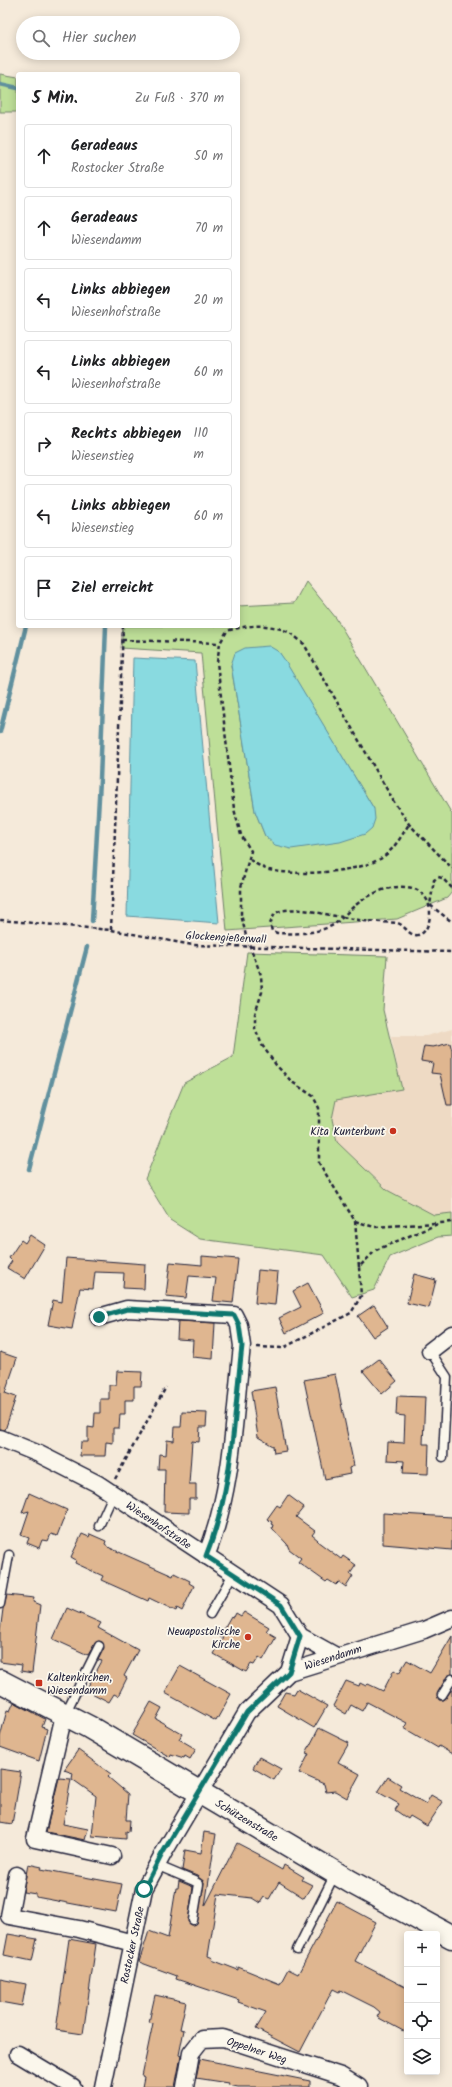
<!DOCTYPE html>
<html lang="de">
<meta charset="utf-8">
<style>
:root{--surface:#fff;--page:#f6f6f6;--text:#202124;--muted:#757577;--line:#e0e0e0}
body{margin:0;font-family:Kalam,sans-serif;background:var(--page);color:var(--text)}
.controls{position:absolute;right:12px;bottom:12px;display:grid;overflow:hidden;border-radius:4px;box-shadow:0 2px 10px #0003}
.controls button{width:36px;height:36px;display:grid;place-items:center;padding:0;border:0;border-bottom:1px solid var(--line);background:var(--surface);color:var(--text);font:20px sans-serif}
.stop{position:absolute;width:12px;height:12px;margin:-9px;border:3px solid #0f766e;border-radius:50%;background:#fff}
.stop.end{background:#0f766e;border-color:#fff;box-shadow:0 1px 4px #0008}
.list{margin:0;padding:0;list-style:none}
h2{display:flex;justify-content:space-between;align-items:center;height:52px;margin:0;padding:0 16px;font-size:17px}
h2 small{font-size:13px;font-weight:400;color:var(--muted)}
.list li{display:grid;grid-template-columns:26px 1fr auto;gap:12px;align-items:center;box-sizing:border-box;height:64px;margin:0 8px 8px;padding:0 8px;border:1px solid var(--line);border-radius:4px}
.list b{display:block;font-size:15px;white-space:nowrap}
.list p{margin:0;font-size:13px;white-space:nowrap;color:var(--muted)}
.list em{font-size:13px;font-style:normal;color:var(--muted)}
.icon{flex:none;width:22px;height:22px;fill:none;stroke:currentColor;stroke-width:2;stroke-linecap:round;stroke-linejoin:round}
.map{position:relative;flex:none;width:452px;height:2087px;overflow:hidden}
.search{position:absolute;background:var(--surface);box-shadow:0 2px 10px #0003;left:16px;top:16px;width:224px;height:44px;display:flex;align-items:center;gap:10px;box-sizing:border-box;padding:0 14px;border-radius:22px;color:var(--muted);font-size:15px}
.panel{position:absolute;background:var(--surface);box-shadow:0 2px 10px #0003;left:16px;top:72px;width:224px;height:556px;border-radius:4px}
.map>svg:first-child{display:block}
</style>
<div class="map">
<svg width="452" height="2087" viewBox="0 0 452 2087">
<rect width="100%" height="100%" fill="#f5eada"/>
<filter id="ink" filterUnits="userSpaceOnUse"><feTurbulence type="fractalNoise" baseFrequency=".025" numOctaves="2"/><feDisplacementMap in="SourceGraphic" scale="8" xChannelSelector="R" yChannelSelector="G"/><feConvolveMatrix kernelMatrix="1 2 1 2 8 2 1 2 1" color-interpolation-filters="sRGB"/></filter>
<g filter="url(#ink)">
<path fill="#eedac4" d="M452,1029v184l-18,2 -47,-25 -50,-48 -5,-23 4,-19 66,-11 -11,-53h35z"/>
<g fill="#bedf98" stroke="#70806a" fill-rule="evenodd">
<path d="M0,74l18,3v35h-18z"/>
<path d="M306,581l30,37 116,196v78l-5,6 -50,21 -170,12 -26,-278 -80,-5 2,-22h115v-20l56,-3zM279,652l95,157 -109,27 -10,-25 -24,-146z"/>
<path d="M247,952l140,4 -4,54 19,79 -66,11 -4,19 5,23 50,48 47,25 18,-2v23l-14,1 -48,20 -16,33 -22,7 -28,-42 -124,-16 -30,-19 -25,-41 39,-96 49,-26z"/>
</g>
<g fill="#89dae0" stroke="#60909e">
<path d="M269,646l10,6 5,7 90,150 1,10 -3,9 -7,6 -25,8 -49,7 -16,-4 -10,-9 -10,-25 -24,-146 4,-12 10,-5z"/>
<path d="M133,658l62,3 24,262 -92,-7z"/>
</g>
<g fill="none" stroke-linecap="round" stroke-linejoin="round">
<g stroke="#60909e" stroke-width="4.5">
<path d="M0,84l18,4"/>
<path d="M0,732l26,-106"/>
<path d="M92,921l8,-141 6,-154"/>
<path d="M29,1169l58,-222"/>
</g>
</g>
<g fill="#dfb690" stroke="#22223b">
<path d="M450,1043l2,8v54h-5l-7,-31 -9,-1 2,-10 -12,-2 3,-15 9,1z"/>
<path d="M30,1235l15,10 -20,34 -18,-11 5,-7 -3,-3 12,-18 4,3z"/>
<path d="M202,1256l36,3 -5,44 -20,-2 3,-23 -27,-2 -3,22 -20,-2 4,-34 32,3z"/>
<path d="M66,1258l79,6 -1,25 -21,-1 1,-15 -29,-1 -2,17 -13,-1 -8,41 -24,-4 5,-25 9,2z"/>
<path d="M258,1270l20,2 -3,33 -20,-2z"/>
<path d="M414,1274l22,6 -7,28 -22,-5z"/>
<path d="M308,1283l16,30 -38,20 -7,-15 22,-11 -8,-16z"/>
<path d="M374,1305l14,22 -15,10 -15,-21z"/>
<path d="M178,1321l37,2 -2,36 -21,-2 1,-17 -16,-1z"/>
<path d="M0,1352l17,6 -12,35 11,4 -11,33 -5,-1z"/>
<path d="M379,1359l18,22 -15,13 -19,-23z"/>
<path d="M117,1371l25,1 -1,14h-7v14h-9v14h-5l-1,14h-6v15l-7,-1 -1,14h-25l1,-14h7v-15l6,1 1,-15h5v-14h9v-14h7z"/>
<path d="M335,1374l19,92 -5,2 1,6 -25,5 -21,-99z"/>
<path d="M275,1387l11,64 -12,2 -1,-7 -15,-9 -7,-46z"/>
<path d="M397,1396l28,1 -2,47h6l-1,30 -25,-1 1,-12 -17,-1 1,-18 16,1 1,-27 -9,-1z"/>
<path d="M182,1412l25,1 -1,14h-6l-1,15 -7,-1 -3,43h7v15h-7v14l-25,-1 1,-43h-7l1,-15 7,1 1,-15 7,1 1,-14h6z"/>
<path d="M29,1493l38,17 -10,26 -6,-2 -3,7 -6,-1 -3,8 -12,-5 2,-5 -8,-3 8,-24 -7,2z"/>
<path d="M288,1495l16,12 -8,10 19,14 -3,4 6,5 -1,1 24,18 2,-3 13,9 -6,9 3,2 -7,11 -7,-5 -3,3 -8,-5 -2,2 -28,-20 3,-4 -12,-9 -2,-5 -15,-16 1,-3 -2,-1 1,-2 -5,-3 10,-14 3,2z"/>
<path d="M383,1513l69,4v33l-69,-6z"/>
<path d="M82,1534l7,3 1,-3 16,7 -1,3 5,4 63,28 1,-3 16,8 -1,2 5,3 -12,25 -5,-3 -1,3 -27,-13 -1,3 -47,-21 2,-4 -28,-13 1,-3 -5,-3z"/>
<path d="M7,1595l27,3 -1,4 7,3 -8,68 -11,-2 1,-6 -22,-3v-30l3,-23z"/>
<path d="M67,1608l34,15 -3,5 40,22 -14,26 3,2 -9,18 -4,-2 -5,8 -23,-12 16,-29 -4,-1 6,-12 -1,-5 -4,-2 -3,1 -8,13 -35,-16z"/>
<path d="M244,1612l25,15 -3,4 10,6 -13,23 -4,-3 -5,8 -3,-1 -5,8 -32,-18 9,-16 -4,-1 12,-21 3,1 2,-4 5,3z"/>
<path d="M452,1636v38l-5,2 -10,19 2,5h5l8,-11v65l-13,-8 -1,2 -34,-20 3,-5 -40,-21 -5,9 -11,-6 -5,9 -13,-8 13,-25 13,5 1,-3 6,3 2,-2 15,7 11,-21 5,3 8,-13 23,13z"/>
<path d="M180,1666l51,28 -15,27 -51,-28z"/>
<path d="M297,1689l30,17 -13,22 -37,-22 8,-14 9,2z"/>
<path d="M14,1702l31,17 -3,8 5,2 -8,32 -39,-14v-10l7,-27 3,1z"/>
<path d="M151,1702l11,6 -6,11 26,15 -3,5 17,10 -6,10 -5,-3 -1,2 -13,-4 -1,3 -38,-22z"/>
<path d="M319,1728l30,15 -11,19 22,12 -13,24 -12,-7 -9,1 -2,-8 -25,-11 10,-19 -3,-1z"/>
<path d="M78,1750l33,24 -3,3 20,17 -2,26h4l-1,12 -3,-1v8l-34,-3 4,-40 -24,-17 1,-6 -9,-3z"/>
<path d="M259,1757l22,12 -7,11 -21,-12z"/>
<path d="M0,1769l21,3 -9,52 -12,-2z"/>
<path d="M388,1777l13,8 -2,3 27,16 5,-9 12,7 -16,24 -17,-10 -2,3 -13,-9 4,-6 -21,-12z"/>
<path d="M59,1778l12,1 -8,45 25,5 -3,11 -39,-8z"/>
<path d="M204,1832l12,2 -11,72 32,-63 23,12 -1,2 23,13 2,-5 20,12 -2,3 10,5 -8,13 -25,-16 -10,17 -5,-2 -4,6 -8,-5 -34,-4 -10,62 5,2 -1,2 26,10v-3l42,17 8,-15 10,5 39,-73 39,21 -21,39 52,27v45l-30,-16 3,-5 -6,-5 -34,-17 -1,2 -6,-3 -33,63 -44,-23 10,-17 -28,-10 1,-2 -63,-21 1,-3 -38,-14 10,-31 19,7 8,-50h2l1,-7 14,6 -5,35 4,3 5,-2 7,-41 -7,-6 -15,-6 3,-20 16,3z"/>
<path d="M28,1864l14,3 -1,2 81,15 -6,28 -80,-15v-3l-13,-2z"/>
<path d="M8,1934l29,5 -5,22 -28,-6z"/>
<path d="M69,1939l27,5 -13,90 -27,-4z"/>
<path d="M0,1979l26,5 -4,22 -22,-4z"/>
<path d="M155,1995l31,7 -6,27 4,1 -5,25 2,1 -6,31h-33l2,-10 -2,-1 11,-53 -4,-1z"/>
<path d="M200,2059l110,22v6h-72l-10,-2 1,-2 -33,-5z"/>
</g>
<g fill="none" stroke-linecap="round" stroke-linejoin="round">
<defs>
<g id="lane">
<path d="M430,1351l17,26 -4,80"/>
<path d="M99,1526l14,-31"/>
<path d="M0,1604l9,-49"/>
<path d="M210,1614l23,-40"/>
<path d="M442,1695l10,-16"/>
<path d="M65,1714l34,-68"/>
<path d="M156,1865l38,16 5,3 -6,36"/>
<path d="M297,1950l38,-76"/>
</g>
<g id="street">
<path d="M99,1317l28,-8 107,6 5,10 3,21c-8,70 -9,144 -36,210"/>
<path d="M430,1351l22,-17"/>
<path d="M0,1438l39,16 59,30 183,121 19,31 36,20"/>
<path d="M289,1672l11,-36"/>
<path d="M64,1715l-29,124 77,17"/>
<path d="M17,1875l-8,41 70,13 54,14"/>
<path d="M18,2054l55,33"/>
<path d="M103,2087l41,-198 19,-35 84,-142 42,-40 135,-42 28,-12"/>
<path d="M185,2087l6,-34 11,-14 21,-1 118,38 18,11"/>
</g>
<path id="secondary" d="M0,1681l89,46 262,155 101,55"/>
</defs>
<use href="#lane" stroke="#22223b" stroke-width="11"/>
<use href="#street" stroke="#22223b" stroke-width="19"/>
<use href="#secondary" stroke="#22223b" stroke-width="25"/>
<g stroke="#22223b" stroke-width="2.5" stroke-dasharray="4 3" stroke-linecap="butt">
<path d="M122,640l98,3"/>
<path d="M250,860c5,3 12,8 19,10 27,6 86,3 111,-11 13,-8 21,-22 29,-35"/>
<path d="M452,888l-10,-10 -4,-1 -4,3 -4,25 22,17"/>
<path d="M343,917c-21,-2 -47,-13 -68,-4l-5,11 2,7 5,2c19,1 39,1 56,-8 7,-4 12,-11 18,-16 14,-13 36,-24 55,-22 35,3 26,51 9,48 -7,-1 -10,-9 -17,-12l-34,-2 -21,-4"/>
<path d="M0,920l111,10 82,15 259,7"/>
<path d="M111,930l12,-304"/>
<path d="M355,1221l19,6 62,-4"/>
<path d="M359,1267l-4,-46 -36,-58v-55l-6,-12 -21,-14 -16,-17 -14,-20 -7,-17v-14l7,-22 -1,-17 -15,-39 -5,-22v-27l10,-36 -10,-16 -7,-26 -17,-147 3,-19 7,-12c19,-6 40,-8 59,0 7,3 13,9 18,13l90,158 15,22 43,44"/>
<path d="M257,1347l26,1 68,-35 10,-17 -2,-29 17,-17 64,-27 12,-1"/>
<path d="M115,1479l51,-92"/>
</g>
<use href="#lane" stroke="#fbf7ec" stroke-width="8"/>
<use href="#street" stroke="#fbf7ec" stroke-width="16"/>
<use href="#secondary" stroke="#fbf7ec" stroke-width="22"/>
</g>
</g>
<g fill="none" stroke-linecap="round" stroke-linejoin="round" filter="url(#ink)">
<path stroke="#0f766e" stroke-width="5" d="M99,1317l28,-8 107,6 5,10 3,21c-8,70 -9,144 -36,210l75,49 19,31 -11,36 -42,40 -85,142 -18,35"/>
</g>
<g fill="#c8321e" stroke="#fbf7ec" stroke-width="1.5">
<circle cx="393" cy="1131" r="4"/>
<circle cx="248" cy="1637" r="4"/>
<rect x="35" y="1679" width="8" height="8" rx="2"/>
</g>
<g text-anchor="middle" stroke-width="3.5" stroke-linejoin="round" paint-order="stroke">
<g font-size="11" fill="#22223b" stroke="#fbf7ec">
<text transform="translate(226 937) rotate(3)" y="4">Glockengießerwall</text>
<text transform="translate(159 1525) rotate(34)" y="4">Wiesenhofstraße</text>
<text transform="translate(333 1657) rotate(-18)" y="4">Wiesendamm</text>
<text transform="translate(247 1820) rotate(31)" y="4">Schützenstraße</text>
<text transform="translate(132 1945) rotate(-78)" y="4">Rostocker Straße</text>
<text transform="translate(257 2050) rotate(18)" y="4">Oppelner Weg</text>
</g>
<g font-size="11" fill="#22223b" stroke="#fbf7ec" text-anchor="end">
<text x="385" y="1135">Kita Kunterbunt</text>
<text x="240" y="1635">Neuapostolische<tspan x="240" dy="13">Kirche</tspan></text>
<text x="47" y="1681" text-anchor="start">Kaltenkirchen,<tspan x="47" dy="13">Wiesendamm</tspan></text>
</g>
</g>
</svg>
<div class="controls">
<button>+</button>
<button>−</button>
<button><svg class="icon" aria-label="locate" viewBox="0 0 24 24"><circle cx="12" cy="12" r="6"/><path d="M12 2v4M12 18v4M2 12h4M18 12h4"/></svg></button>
<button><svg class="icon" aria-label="layers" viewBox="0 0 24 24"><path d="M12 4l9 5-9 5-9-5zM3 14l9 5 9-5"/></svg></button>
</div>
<div class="stop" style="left:144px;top:1889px"></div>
<div class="stop end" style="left:99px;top:1317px"></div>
<div class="search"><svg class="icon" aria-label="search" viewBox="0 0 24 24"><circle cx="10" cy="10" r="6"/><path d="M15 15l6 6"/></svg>Hier suchen</div>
<section class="panel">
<h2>5 Min.<small>Zu Fuß · 370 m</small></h2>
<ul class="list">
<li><svg class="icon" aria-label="ahead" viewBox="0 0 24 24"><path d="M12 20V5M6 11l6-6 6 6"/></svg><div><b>Geradeaus</b><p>Rostocker Straße</p></div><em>50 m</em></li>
<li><svg class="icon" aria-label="ahead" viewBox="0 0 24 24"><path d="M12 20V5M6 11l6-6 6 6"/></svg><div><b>Geradeaus</b><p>Wiesendamm</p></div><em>70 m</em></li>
<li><svg class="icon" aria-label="left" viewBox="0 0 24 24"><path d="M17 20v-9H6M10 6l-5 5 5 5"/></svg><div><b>Links abbiegen</b><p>Wiesenhofstraße</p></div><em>20 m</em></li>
<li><svg class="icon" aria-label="left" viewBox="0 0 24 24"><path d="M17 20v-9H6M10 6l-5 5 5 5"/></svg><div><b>Links abbiegen</b><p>Wiesenhofstraße</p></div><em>60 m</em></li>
<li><svg class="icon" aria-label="right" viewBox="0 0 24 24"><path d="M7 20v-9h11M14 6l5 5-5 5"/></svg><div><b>Rechts abbiegen</b><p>Wiesenstieg</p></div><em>110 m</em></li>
<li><svg class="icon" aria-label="left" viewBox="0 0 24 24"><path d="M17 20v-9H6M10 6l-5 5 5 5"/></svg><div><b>Links abbiegen</b><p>Wiesenstieg</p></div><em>60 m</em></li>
<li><svg class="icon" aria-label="arrive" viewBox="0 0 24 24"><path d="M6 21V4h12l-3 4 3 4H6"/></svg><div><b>Ziel erreicht</b></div></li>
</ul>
</section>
</div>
